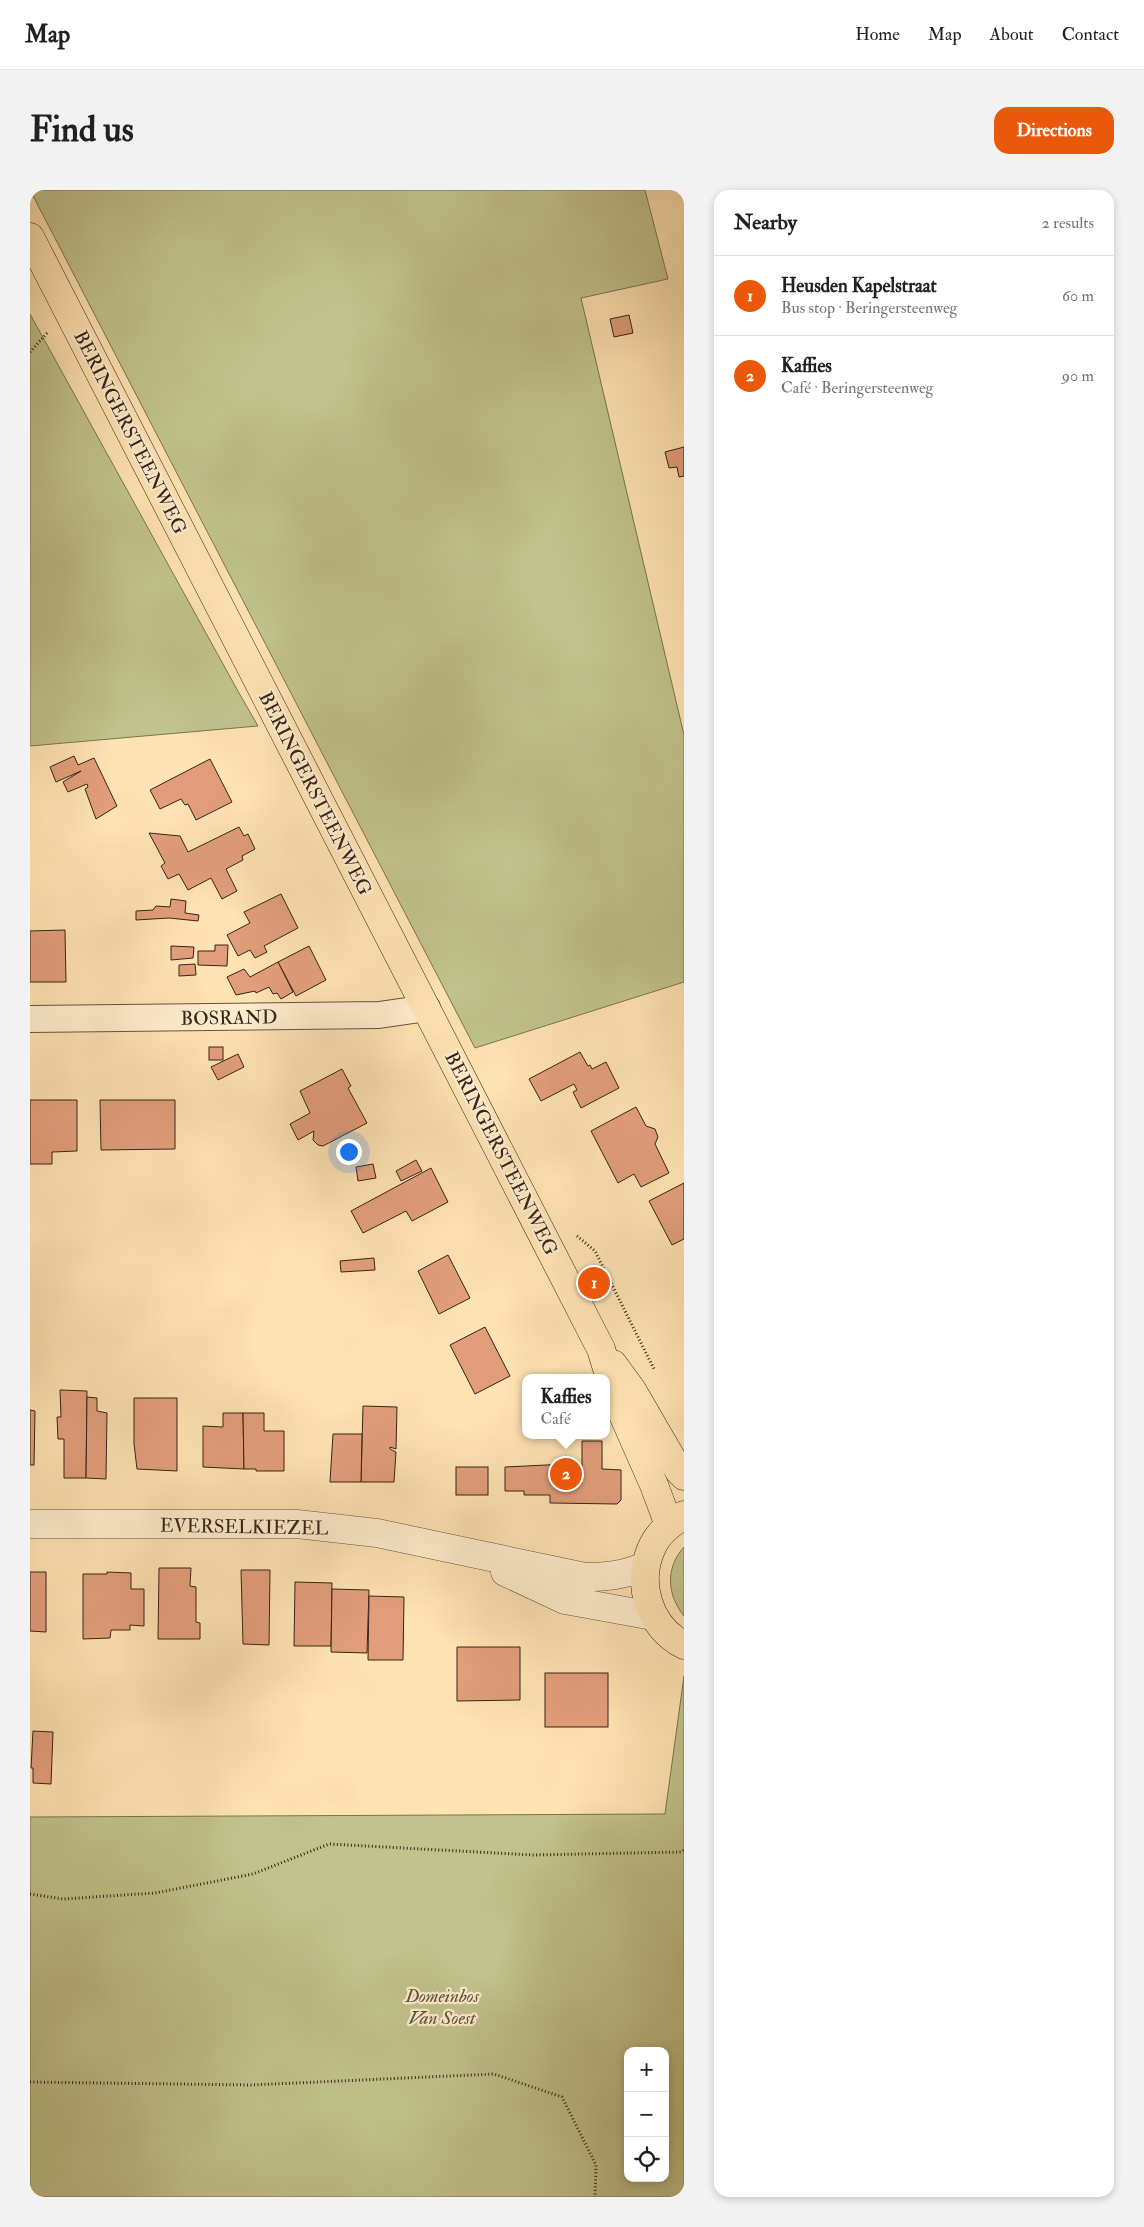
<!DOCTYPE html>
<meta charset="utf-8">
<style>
:root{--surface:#fff;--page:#f2f2f2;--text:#202124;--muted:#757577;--line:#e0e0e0;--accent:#ea580c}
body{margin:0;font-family:"IM FELL Double Pica",serif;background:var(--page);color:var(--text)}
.controls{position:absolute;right:15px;bottom:15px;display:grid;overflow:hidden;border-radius:10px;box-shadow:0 2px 8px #0003}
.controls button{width:45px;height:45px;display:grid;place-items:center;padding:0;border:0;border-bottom:1px solid var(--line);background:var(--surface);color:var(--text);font:25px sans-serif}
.you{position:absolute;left:318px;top:961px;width:18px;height:18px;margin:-12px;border:4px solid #fff;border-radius:50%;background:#1a73e8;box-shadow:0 0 0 8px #1a73e833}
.badge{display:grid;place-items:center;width:32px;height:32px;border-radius:50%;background:var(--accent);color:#fff;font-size:16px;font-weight:700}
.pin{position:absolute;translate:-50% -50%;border:2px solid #fff;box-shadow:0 1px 5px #0006}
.popup{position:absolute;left:492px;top:1184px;width:88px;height:65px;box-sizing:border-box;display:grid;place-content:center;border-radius:10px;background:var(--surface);filter:drop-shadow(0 1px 4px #0005);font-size:16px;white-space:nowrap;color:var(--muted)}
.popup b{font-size:19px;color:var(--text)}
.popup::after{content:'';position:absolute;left:50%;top:100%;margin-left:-10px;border:10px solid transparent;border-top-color:var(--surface)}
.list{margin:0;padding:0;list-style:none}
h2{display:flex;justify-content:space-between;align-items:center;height:65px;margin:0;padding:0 20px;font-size:21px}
h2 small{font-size:16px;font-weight:400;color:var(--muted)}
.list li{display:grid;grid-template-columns:32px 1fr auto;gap:15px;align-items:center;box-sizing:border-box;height:80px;padding:0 20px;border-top:1px solid var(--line)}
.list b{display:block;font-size:19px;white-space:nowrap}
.list p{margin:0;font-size:16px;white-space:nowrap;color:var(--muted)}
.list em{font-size:16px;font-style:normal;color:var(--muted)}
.icon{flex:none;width:28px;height:28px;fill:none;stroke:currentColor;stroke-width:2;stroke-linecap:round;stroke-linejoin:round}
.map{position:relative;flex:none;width:654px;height:2007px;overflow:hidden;border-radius:15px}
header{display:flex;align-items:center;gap:30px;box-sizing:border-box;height:70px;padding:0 25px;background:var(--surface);border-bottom:1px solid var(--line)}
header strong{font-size:24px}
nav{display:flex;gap:28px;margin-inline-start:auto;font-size:18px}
.intro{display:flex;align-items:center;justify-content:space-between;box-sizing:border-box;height:120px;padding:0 30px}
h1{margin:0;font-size:35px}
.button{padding:12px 22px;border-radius:15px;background:var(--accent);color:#fff;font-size:18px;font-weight:700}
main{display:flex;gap:30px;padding:0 30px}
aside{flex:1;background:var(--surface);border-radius:15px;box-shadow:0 2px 8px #0003}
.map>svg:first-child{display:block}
</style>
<header>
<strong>Map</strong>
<nav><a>Home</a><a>Map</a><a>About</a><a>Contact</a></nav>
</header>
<div class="intro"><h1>Find us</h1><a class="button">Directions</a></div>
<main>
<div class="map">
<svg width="654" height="2007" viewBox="0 0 654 2007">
<rect width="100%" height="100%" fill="#ffe3b3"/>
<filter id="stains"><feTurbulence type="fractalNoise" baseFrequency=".004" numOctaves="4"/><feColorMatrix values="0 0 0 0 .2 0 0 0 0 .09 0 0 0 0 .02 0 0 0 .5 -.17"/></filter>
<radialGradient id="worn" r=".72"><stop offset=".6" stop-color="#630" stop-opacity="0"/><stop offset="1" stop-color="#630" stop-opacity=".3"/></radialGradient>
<g fill="#c1c38c" stroke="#7c7352" fill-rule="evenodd">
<path d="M0,0h615l23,89 -87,19 103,437v247l-209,66z"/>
<path d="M0,124l209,379 19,33 -228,20z"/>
<path d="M654,1357v69c-17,-21 -19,-48 0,-69z"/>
<path d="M654,1486v521h-654v-380l635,-3zM598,1861h37v127h-37z"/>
</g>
<g fill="#e29e7b" stroke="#372318">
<path d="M599,125l4,18 -19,4 -4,-18z"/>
<path d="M654,257v29l-5,1 -2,-10 -8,1 -4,-16z"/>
<path d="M44,566l4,9 16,-7 23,48 -21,13 -11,-30 3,-2 -1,-3 -19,8 -5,-10 18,-11 -25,11 -6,-15z"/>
<path d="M180,569l22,43 -36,18 -8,-16 -3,1 -4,-6 -21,10 -10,-19z"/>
<path d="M209,637l5,9 4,-2 7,15 -13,7 1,4 -17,9 11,22 -15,8 -11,-21 -23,12 -9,-16 -11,5 -7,-13 4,-3 -16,-30 31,3 8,16z"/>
<path d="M251,704l17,34 -34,18 3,6 -12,6 -5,-8 -12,6 -11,-21 23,-12 -6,-11z"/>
<path d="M141,709l15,2 -1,12 14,2 -1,6 -29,-3 -33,2v-9l17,-1 3,-4 14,1z"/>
<path d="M35,740l1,52h-36v-51z"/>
<path d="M185,755h13l-1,21 -29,-1v-14h17z"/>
<path d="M141,756l23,1 -1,11 -22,2z"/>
<path d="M279,756l17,34 -30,16 -18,-34z"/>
<path d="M248,772l15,30 -12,7 -4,-6 -4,1 -4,-7 -13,6 -1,-2 -19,4 -9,-18 17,-8 6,8z"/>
<path d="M165,774l1,11 -17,1v-11z"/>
<rect x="179" y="857" width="14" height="13"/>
<path d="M550,862l8,14 2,-1 2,4 14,-7 13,26 -38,20 -8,-16 4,-2 -3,-6 -33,17 -12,-22z"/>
<path d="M208,864l6,13 -26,13 -7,-13z"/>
<path d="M312,879l9,17 -3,2 19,35 -44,23 -5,-1 -5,-5 1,-9 -16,9 -8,-16 20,-11 -10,-22z"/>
<path d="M0,910h47v51l-25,1v12h-22z"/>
<path d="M70,910h75v49l-74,1z"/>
<path d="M606,917l10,19 9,3 3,8 -3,7 14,29 -28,14 -7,-13 -16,9 -27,-52z"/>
<path d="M386,970l6,11 -21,10 -5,-10z"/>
<path d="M343,974l3,14 -18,3 -2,-14z"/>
<path d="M401,978l17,34 -36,19 -6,-10 -43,22 -12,-22z"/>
<path d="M654,993v56l-12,6 -23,-44z"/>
<path d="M418,1065l22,43 -31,16 -21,-43z"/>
<path d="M344,1068l1,12 -34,2 -1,-11z"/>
<path d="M455,1137l25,49 -35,18 -25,-49z"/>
<path d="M30,1200l27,1 -1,87h-22v-39h-6l-1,-22h4z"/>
<path d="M57,1207l10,1v13l10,2 -1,66 -20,-1z"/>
<path d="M104,1208h43v73l-40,-2 -3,-25z"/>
<path d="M333,1216l34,1 -1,42 -6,-2v2l6,3 -2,30h-33z"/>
<path d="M0,1220l5,1 -1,54h-4z"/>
<path d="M193,1223h20l1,56 -41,-2v-41l20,1z"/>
<path d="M213,1223h21v18h20v40h-28v-2h-12z"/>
<path d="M303,1244h29l-1,48h-31z"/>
<path d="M552,1251h20v28l19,1v30l-4,4 -67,-1v-8h-26v-4h-19v-24l62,-3 -1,3h16z"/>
<rect x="426" y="1277" width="32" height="28"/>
<path d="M129,1378h32l-1,18 6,1v35l4,1v16h-42z"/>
<path d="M211,1380h29l-1,75 -26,-1z"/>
<path d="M0,1382h16v60l-16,-1z"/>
<path d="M77,1382l24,1v16h13v37l-14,-1v5h-19l-1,8 -27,1v-65h24z"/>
<path d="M265,1392l37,1 -1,63h-37z"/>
<path d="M302,1399l37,1 -2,63 -36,-1z"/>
<path d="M339,1406l35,1 -1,63h-35z"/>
<path d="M427,1457h63v53l-63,1z"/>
<rect x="515" y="1483" width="63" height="54"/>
<path d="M3,1541l20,1 -2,52 -18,-1v-15h-2z"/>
</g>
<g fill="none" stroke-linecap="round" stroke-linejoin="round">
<defs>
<path id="minor" d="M0,829l349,-4 48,-7"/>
<g id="tertiary">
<path d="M0,1334h267l80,9 208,44c22,0 40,-2 60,-11"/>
<path d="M475,1382l60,28 88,16"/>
</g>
<g id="primary">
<path d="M0,47l571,1112 16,52 37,84 15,40"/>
<path d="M583,1174l19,26 47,81 5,5"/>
<path d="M654,1325c-12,8 -24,16 -31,30 -18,36 -5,82 31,100"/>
</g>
</defs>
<use href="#minor" stroke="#69533f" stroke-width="28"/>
<use href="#tertiary" stroke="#69533f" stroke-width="29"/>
<use href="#primary" stroke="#372318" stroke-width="29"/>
<g stroke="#372318" stroke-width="3" stroke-dasharray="1 2.5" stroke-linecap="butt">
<path d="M0,162l18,-20"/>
<path d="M547,1046l18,15 59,118"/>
<path d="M0,1704l33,5 92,-6 98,-19 76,-30 204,11 148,-3 3,-2"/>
<path d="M0,1892l221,3 243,-11 68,23 34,68 -1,32"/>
</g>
<use href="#minor" stroke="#ffedce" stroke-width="26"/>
<use href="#tertiary" stroke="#ffedce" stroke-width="28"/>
<use href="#primary" stroke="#ffe3b3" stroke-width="28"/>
</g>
<g text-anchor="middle" stroke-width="4.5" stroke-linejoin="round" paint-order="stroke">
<g font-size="19" fill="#372318" stroke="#ffedce">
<text transform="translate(101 242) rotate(63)" y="7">BERINGERSTEENWEG</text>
<text transform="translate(286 603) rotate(63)" y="7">BERINGERSTEENWEG</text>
<text transform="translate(199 827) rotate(-1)" y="7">BOSRAND</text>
<text transform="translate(472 963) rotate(63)" y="7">BERINGERSTEENWEG</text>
<text transform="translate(214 1336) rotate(1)" y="7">EVERSELKIEZEL</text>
</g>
<g font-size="19" font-style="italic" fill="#60533b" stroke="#ffedce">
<text x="412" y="1812">Domeinbos<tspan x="412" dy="22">Van Soest</tspan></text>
</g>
</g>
<rect width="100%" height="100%" filter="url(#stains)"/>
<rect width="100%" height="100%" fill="url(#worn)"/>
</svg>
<div class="controls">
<button>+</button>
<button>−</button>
<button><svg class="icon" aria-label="locate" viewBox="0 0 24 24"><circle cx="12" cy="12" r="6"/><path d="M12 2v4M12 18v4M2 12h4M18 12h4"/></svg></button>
</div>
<div class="you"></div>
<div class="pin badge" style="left:564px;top:1093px">1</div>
<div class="pin badge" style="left:536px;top:1284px">2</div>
<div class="popup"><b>Kaffies</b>Café</div>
</div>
<aside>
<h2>Nearby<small>2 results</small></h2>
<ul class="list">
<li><span class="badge">1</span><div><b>Heusden Kapelstraat</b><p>Bus stop · Beringersteenweg</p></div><em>60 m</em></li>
<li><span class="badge">2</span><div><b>Kaffies</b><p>Café · Beringersteenweg</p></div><em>90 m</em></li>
</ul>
</aside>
</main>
